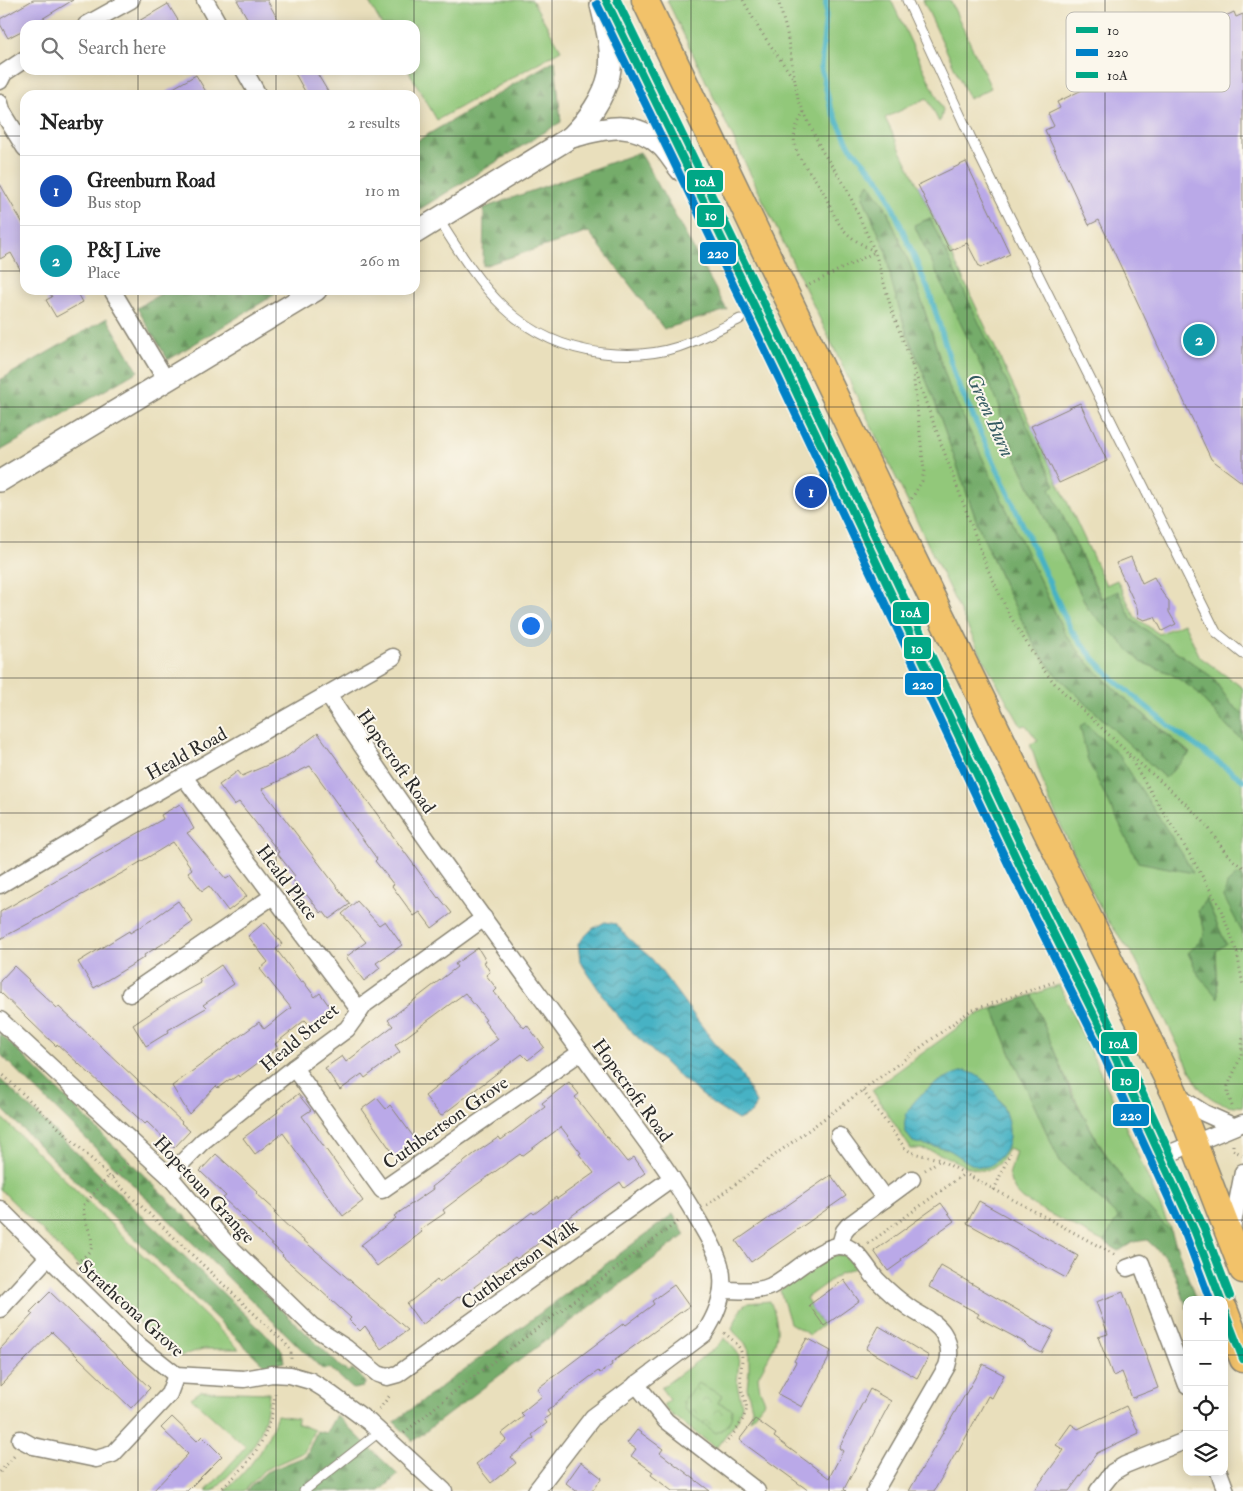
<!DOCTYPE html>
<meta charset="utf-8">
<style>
:root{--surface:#fff;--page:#f6f6f6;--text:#222;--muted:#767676;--line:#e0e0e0;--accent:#1f6fb2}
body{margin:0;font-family:"IM FELL Double Pica",serif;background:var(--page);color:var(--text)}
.controls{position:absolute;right:15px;bottom:15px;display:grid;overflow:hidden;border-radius:10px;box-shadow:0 2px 12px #0003}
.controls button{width:45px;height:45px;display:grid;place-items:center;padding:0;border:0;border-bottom:1px solid var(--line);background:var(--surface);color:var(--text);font:25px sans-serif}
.you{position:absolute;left:530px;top:625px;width:18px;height:18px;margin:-12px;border:4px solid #fff;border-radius:50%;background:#1a73e8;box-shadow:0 0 0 8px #1a73e833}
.badge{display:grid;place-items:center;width:32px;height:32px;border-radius:50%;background:var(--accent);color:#fff;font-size:16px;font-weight:700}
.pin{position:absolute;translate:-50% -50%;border:2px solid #fff;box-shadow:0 1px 5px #0006}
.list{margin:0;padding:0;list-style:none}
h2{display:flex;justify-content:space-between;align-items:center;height:65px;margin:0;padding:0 20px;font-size:21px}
h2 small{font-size:16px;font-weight:400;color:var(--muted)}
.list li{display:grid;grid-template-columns:32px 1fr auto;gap:15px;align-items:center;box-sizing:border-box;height:70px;padding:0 20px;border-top:1px solid var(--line)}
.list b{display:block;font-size:19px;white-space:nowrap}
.list p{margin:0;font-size:16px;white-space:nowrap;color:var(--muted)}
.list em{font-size:16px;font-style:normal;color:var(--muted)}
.icon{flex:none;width:28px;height:28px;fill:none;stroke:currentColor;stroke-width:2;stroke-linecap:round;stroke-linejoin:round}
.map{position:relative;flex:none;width:1243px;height:1491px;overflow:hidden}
.search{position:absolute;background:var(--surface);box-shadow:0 2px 12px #0003;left:20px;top:20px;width:400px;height:55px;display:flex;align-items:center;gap:12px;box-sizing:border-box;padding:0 18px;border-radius:15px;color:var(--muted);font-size:19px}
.panel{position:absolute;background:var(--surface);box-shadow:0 2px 12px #0003;left:20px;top:90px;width:400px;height:205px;border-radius:15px}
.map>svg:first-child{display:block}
</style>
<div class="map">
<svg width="1243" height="1491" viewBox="0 0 1243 1491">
<defs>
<pattern id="forest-firs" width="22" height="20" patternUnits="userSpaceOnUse" patternTransform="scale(1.25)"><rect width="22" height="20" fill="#75ac6a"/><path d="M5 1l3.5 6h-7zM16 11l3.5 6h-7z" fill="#608c57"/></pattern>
<pattern id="park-crowns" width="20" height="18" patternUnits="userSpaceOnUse" patternTransform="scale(1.25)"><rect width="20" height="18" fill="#92c87a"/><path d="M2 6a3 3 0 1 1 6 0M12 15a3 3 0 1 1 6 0" fill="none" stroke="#77a364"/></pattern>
<pattern id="water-waves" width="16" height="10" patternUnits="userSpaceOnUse" patternTransform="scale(1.25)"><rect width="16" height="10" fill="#46b2c4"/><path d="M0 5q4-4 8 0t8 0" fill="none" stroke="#3b919f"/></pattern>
</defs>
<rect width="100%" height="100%" fill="#fbf7ec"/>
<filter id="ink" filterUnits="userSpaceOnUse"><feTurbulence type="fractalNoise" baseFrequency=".02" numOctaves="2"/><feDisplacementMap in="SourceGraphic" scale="10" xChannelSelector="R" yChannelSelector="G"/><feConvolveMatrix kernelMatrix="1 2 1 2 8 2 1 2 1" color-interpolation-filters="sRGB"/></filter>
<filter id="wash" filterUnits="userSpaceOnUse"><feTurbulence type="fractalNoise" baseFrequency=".0096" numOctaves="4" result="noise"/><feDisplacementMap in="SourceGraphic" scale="20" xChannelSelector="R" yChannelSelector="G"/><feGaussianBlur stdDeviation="1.12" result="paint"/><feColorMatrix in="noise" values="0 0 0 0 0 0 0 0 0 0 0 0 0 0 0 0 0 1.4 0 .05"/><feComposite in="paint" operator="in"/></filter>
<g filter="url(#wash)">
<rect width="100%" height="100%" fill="#e9dfbc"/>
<g fill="#92c87a" stroke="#5e7a52" fill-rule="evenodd">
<path d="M368,0h164l29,50 -124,70 -29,-50h7v-45h-33z"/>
<path d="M667,0h224l52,110 -2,9 -2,3 -12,-24 -42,20 65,133 156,334 11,-5 18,37 24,17 25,-11 16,34 43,31v26l-12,-10 -19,-27 -80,-57 -14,-28 -16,7 -53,-111 6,-3 -55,-78 1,19 87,183 53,53 29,11 25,17 33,38 15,12v366c-17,2 -36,-7 -46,-22l-62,-126 -29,-40 -10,-18 -47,-100 -19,-56 8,-3 -12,-16 -5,1 -40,-71zM863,197l22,9 25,59 39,122 116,247 24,30 33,32 68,57 -25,25 -110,-104 -19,-26 -31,-61 -27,-62 -46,-131 -25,-60 -15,-50 -6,-34zM1206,899l20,45 -10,6 2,47 -18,-56c9,-10 2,-19 -2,-30z"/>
<path d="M923,0h27l41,88 -22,11z"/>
<path d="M1059,985l62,131 51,117c-14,-15 -30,-28 -42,-44 -45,-59 -72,-125 -98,-194z"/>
<path d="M993,1008l17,44 50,110 59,55 -15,25 -58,-30 -23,-13 -7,-7 -5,-9 -2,-8 7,-24 -8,-3c-18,42 -46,13 -74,4 -7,-3 -16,-3 -23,-3l-39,-59 100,-73z"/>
<path d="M0,1116l239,233h-36l-23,7 -13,-7 -80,-74 -87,-86z"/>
<path d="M837,1255h8l12,12 -18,7 -33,24 4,6 -1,1 14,20 -13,10 -20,-12 -10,-33 47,-33z"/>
<path d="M770,1301c15,36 4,45 -12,76l2,13 5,11 -15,19 2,-12 -5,-20 2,-18v-19l-4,-8 -11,-11 -2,-4 10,-21 6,-4z"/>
<path d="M725,1338l12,14 2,4 -2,28 5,21 -4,14 -22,29 -44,-33 -9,-10 7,-5 -9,-12 54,-40z"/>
<path d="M201,1391l68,2c-4,49 -23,65 -56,98h-7l40,-44 -55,-49z"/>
<path d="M277,1415l21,3 -2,5 18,7 -10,22 -40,18 -20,21h-19c25,-22 41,-44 52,-76z"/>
</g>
<g fill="url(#forest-firs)" stroke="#506c4a">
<path d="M555,60l6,62 -146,90v-70z"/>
<path d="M640,152l87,158 -63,19 -75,-97 -106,34 1,-58z"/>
<path d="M869,183l16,23 25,59 39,122 116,247 24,30 33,32 68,58 -25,24 -110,-104 -19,-26 -31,-61 -27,-62 -46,-131 -25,-60 -15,-50 -6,-34 -23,-53 1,-7z"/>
<path d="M930,218l125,267 -5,3 51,111 17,-8 14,29 80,57 19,27 12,10v26l-15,-12 -33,-38 -25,-17 -29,-11 -53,-53 -87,-183 -1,-19 -86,-182z"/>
<path d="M167,290h115l-114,70 -31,-52z"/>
<path d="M107,318l31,53 -138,80v-71z"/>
<path d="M1085,723l34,32 64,100 10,18 -55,-11 -50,-101 -8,-35z"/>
<path d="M1237,875l6,2v57l-19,-37 3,-13z"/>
<path d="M1206,899l20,45 -10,7 2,47 -19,-22 -11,-23c19,-19 20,-16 10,-42z"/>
<path d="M1032,995l39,98 30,55 30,42 41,43 24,67h-9v9l-11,-33 -11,-19 -18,-17 -14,2 -14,9 -15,-9 14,-25 -58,-55 -50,-110 -17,-44z"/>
<path d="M0,1033l202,200 139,134 7,5 5,-3 13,13 -3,5 -10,2 -23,-21 -7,2 -190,-185 -133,-131z"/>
<path d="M0,1079l282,271 2,12 -18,5 -266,-260z"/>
<path d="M673,1214l12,21 -272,206 -19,-19z"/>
<path d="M336,1415l62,60 -18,16h-134l20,-19 40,-16 11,-25 9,2z"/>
</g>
<path fill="url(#park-crowns)" stroke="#5e7a52" d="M698,1383l24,12 -4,8 14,6c0,13 -5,19 -16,24l-32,-24 -1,-8z"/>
<g fill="url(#water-waves)" stroke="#386e78">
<path d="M605,922l11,2 12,14 24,21 61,82 25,28 18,34 -5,11 -13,6 -24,-15 -34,-28 -49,-46 -21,-24 -30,-46 -2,-18 14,-14z"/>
<path d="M965,1071c25,4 46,41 44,65 0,8 -4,15 -9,21 -5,5 -8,9 -16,10 -14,1 -25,-13 -37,-18 -12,-4 -23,-3 -34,-7 -3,-4 -7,-8 -8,-13 -5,-27 38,-54 60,-58z"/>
</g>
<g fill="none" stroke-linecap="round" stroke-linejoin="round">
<path stroke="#46b2c4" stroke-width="5.5" d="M826,0v13l-5,54 9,39 19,39 34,39 47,110 26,85 115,251 23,29 18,19 66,55 65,47"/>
</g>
<g id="blocks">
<g fill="#baa9e8">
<path d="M33,0h40l-41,25h-7v4l-17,9 -8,-14v-5z"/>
<path d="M237,0h30l14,25h-30z"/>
<path d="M168,4l13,21h-49z"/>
<path d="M1234,12l2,5 7,-3v469l-32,-24 -112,-239 -10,5 -44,-95 9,-4 -6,-12 12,-6 -3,-6 46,-22 -2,-5z"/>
<path d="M293,70h22l15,25h-23z"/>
<path d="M196,75l12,20h-47z"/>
<path d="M966,162l44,92 -30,14 -13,-25 -17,8 -32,-66z"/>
<path d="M0,184l25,43v51l-14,-25 -11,6z"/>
<path d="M48,290h28l7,12 -27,15 -10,-17 6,-3z"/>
<path d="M1080,403l27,58 -48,22 -28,-57z"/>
<path d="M1131,557l11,26 12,-6 9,17 6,7v11l7,12 -14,7 -7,-14 -11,3 -6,-3 -1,-9 -21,-45z"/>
<path d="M318,733l120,165 1,-1 13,16 -20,15 -12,-16 -6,4 -22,-30 2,-1 -19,-24 2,-2 -67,-93 -48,23 88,115 -21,15 -6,-8 -2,2 -15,-19 -4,4 -9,-12 3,-2 -4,-5 3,-3 -18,-23 2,-1 -40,-50 -5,3 -15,-20 19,-14 4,5 44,-19z"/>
<path d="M180,804l14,25 -7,4 39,46 5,-3 16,20 -19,15 -19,-25 -7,5 -14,-19 4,-3 -19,-27 -49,30 -124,67v-27l163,-93 -2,-4z"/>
<path d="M178,901l15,21 -32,23 -17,10 1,2 -51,31 -16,-26 51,-31 1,2 23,-14z"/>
<path d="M357,901l22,24 6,-4 17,24 -26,18 4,5 -16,13 -18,-24 20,-15 -24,-28z"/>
<path d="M265,922l17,22 -6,5 25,33 2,-1 12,16 5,-4 12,17 -21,16 -6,-6 -30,24 3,4 -39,29 -1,-2 -7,5 -1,-1 -12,9 -2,-2 -27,28 -17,-28 87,-64 5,7 27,-21 -31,-39 8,-7 -20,-26z"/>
<path d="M478,948l8,13 -2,1 6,10 -4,3 11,14 -3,3 30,36 3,-3 17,22 -16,13 -6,-6 -81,62 -16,-20 73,-57 -14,-18 2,-1 -21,-27 -70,52 5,7 -35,26 -3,-4 -22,16 -15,-22 17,-12 4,6 47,-36 -5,-6 69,-53 -2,-3z"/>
<path d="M221,965l13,19 -31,21 3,3 -38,22 1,2 -23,14 -13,-21 37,-25 31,-17 -2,-3z"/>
<path d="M14,966l15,14 -1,1 29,27 2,-1 123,115 -1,1 9,8 -16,17 -27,-26 -2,2 -88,-80 -1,2 -56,-54v-11z"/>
<path d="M569,1082l10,12 -4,3 52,65 7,-5 11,16 -21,15 -4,-6 -46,32 -26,20 2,1 -33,24 -2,-2 -56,41 -1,-1 -36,28 -15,-21 30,-24 2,3 45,-34 48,-37 2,2 22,-17 1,2 37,-26 -15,-19 2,-1 -20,-26 -39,29 -2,-2 -48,34 -29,22 2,3 -25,17 2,2 -45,34 -16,-21 35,-27 -2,-2 39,-27 -1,-2 42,-33 25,-17 2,3 44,-33 -3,-4z"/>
<path d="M298,1094l13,16 -9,6 61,85 -20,15 -60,-83 -28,21 -12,-16 35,-26 -1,-2z"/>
<path d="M377,1098l9,11 4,-4 31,42 -21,16 -38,-54z"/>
<path d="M216,1154l42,38 -2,1 20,18 -2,2 21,20 113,97 -27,19 -16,-23 -5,5 -11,-11 2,-2 -69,-62 1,-1 -60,-57 3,-2 -26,-25z"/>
<path d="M831,1175l15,21 -95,66 -15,-21z"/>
<path d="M979,1201l99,55 -12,22 -99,-55z"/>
<path d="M941,1203l13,18 -53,38 1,2 -14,10 -14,-20z"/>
<path d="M941,1266l113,65 -12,22 -13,-6 -5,-5 -47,-25 2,-3 -50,-27z"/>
<path d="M844,1280l15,21 -35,25 -15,-21z"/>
<path d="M674,1285l15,21 -78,57 1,2 -12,8 -2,-2 -29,22 -22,18 3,4 -6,4 3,4 -15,12 2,3 -23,19 5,6 -25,20 -15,-19 30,-24 -5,-6 23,-18 -3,-3 21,-17 -5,-7 87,-66 2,2 28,-21 -2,-3z"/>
<path d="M50,1292l100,96 -19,20 -79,-76 -52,54v-37l33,-35 -3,-2z"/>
<path d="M1123,1292l35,96 -26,10 -10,-26 -9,4 -15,-39 10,-3 -12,-32z"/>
<path d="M879,1326l50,30 -12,22 -51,-29z"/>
<path d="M807,1338l24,13 -3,6 1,1 -27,49 -24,-13 18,-32 -2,-1z"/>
<path d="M983,1364l21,11 -12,23 -4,-2 -30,56 -1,-1 -23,40h-25z"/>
<path d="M870,1389l21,12 -47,88 2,2h-37l-70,-51 16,-21 21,15 -2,3 55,41 14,-27 -4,-3z"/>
<path d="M1126,1406l13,27 -42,20 -28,38h-35l30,-41 -8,-5 15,-21 7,5z"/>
<path d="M172,1417l25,24 5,-5 20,20 -35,35h-34l35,-37 -27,-26z"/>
<path d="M637,1430l26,19 -3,4 50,38h-38l-21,-16 2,-3 -22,-16 5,-7 -9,-6z"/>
<path d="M581,1462l21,16 -10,13h-16l-10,-8z"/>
</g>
</g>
</g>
<g filter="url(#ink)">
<use href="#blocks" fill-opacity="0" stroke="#8a8574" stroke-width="1"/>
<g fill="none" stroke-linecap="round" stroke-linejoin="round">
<defs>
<g id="service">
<path d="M907,0l68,147 241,485 27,22"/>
<path d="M439,220c42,67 78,123 164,133 25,3 50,2 75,-6 21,-7 42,-18 62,-28"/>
<path d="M304,1491l75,-59"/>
</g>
<g id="minor">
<path d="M205,0l14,25"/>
<path d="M86,25l45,-25"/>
<path d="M244,70l14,25"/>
<path d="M0,81l4,-8 21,-14"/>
<path d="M0,103l2,8 23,37"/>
<path d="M112,290l54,90"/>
<path d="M328,695c87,133 183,260 276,389 32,44 67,88 94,136 8,14 18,29 22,45 7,25 -2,48 -16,69l-111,83 -57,74"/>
<path d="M184,777l176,234"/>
<path d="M0,885l132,-79 261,-149"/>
<path d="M130,994l143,-98"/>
<path d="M0,1020l169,156 57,67 86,83 34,22 32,26 9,3 11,-3 274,-196"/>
<path d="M294,1068l88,122 199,-138"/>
<path d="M1176,1095l28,18 29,13"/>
<path d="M839,1136l46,63"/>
<path d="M1161,1157l82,-34"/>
<path d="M169,1176l33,-34 92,-74 53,-39 18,-25 119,-86"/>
<path d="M0,1209l132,131 44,35 68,4 28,-5 18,1 21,6 13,8 45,33 75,69"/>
<path d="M1231,1234l12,-62"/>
<path d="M840,1245l4,-14 4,-5 64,-47"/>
<path d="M1127,1268l14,-5 46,122"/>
<path d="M722,1290c17,0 34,3 49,-4 18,-9 51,-41 69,-40 18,0 27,24 38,35 9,9 19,18 29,25 11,9 28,14 36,27 7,11 8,21 4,33l-72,125"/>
<path d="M0,1309l48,-52"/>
<path d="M636,1384l30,37 91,70"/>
<path d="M20,1439l13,7 63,13 17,-5 56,-60 7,-19"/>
<path d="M1219,1472l7,19"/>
<path d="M1098,1491l15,-19 12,-7 62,-25"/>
</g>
<g id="tertiary">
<path d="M571,137c33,-8 61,-19 90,8 7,6 13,17 20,25"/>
<path d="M415,233l156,-96c16,-16 33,-39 38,-62 5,-22 -3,-49 -8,-70"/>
<path d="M0,481l316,-191"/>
</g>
<g id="primary">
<path d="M606,0l182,375 231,489 96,193 80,175 26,68"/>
<path d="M645,0l253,528 276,564 69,178"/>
<path d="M1224,1309l19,50"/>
</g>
</defs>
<use href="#service" stroke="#8a8574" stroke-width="11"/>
<use href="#minor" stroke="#8a8574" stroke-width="19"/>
<use href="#tertiary" stroke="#8a8574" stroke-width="24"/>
<use href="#primary" stroke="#8a8574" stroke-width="29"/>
<g stroke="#8a8574" stroke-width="3" stroke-dasharray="1 4" stroke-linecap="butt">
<path d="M743,0l16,29 35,50"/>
<path d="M778,0l9,33 11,66 24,52 23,34 30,67 17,59 21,56"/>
<path d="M804,112c-6,11 -12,20 -9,33 3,16 18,29 26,43 8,13 12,29 22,41 8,10 20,16 31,22"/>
<path d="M805,287l70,-35"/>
<path d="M912,365l76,205 22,46 33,53 13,16 69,65 65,105 30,52 17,45 6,33"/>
<path d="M909,503l13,-22 2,-11 -11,-97"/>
<path d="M1129,754c25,22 51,43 74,67 14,16 21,36 40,46"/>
<path d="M1237,952h6"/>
<path d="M0,1072l286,272 5,7v9"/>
<path d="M863,1091l42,57c9,8 24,7 35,12l177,96"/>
<path d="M1232,1106l-4,-12v-8l13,-30 2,-21"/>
<path d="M1233,1145v5l9,5"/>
<path d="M925,1170l15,-10"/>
<path d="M112,1178l18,-17"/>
<path d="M994,1190l16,-37"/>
<path d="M707,1205l263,-194 84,-29"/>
<path d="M868,1244l96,-70"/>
<path d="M77,1263c4,-4 11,-9 14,-14 5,-11 -10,-30 -7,-44l25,-29"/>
<path d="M724,1333c27,20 15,24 17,51 0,9 7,18 5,27 -4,13 -13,23 -21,33"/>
<path d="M379,1409l12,-15"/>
<path d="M404,1433l56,-46 220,-167"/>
<path d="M0,1472l16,-18"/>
<path d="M219,1491c33,-29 54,-56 56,-101"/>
</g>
<use href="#service" stroke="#fff" stroke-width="9"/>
<use href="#minor" stroke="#fff" stroke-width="16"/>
<use href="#tertiary" stroke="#fff" stroke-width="21"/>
<use href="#primary" stroke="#f2c26a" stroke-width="26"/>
<defs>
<g id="bus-1">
<path d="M606,0l182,375 231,489 96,193 80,175 26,68"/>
<path d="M1224,1310l19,49"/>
</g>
<path id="bus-2" d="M597,4l182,375 231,489 96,193 80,175 24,64"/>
<path id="bus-3" d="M617,0l180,371 231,489 96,193 80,175 26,68"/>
</defs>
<use href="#bus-1" stroke="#fbf7ec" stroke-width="11"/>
<use href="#bus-2" stroke="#fbf7ec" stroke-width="11"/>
<use href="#bus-3" stroke="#fbf7ec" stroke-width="11"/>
<use href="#bus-1" stroke="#00a786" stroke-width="8"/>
<use href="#bus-2" stroke="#0081c7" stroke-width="8"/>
<use href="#bus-3" stroke="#00a786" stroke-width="8"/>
</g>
</g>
<path fill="none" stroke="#2b2b2b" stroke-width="1" stroke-opacity="0.55" d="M138,0v25M276,0v25M414,0v25M552,0v1491M691,0v1491M829,0v1491M967,0v1491M1105,0v1491M138,70v25M276,70v25M414,70v25M0,136h25M415,136h828M0,271h25M415,271h828M138,290v1201M276,290v1201M414,290v1201M0,407h1243M0,542h1243M0,678h1243M0,813h1243M0,949h1243M0,1084h1243M0,1220h1243M0,1355h1187M1224,1355h19"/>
<g text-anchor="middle" stroke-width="4" stroke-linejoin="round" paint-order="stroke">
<g font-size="19" fill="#2b2b2b" stroke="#fbf7ec">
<text transform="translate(186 753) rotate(-29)" y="7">Heald Road</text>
<text transform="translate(397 761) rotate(55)" y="7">Hopecroft Road</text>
<text transform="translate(288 882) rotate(53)" y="7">Heald Place</text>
<text transform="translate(299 1037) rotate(-40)" y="7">Heald Street</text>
<text transform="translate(633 1090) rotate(54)" y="7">Hopecroft Road</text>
<text transform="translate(445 1122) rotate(-35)" y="7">Cuthbertson Grove</text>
<text transform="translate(205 1189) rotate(47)" y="7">Hopetoun Grange</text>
<text transform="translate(519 1264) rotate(-36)" y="7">Cuthbertson Walk</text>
<text transform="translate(132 1308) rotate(42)" y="7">Strathcona Grove</text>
</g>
<g font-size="20" font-style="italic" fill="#345a61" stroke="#fbf7ec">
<text transform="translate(991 415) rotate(66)" y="7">Green Burn</text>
</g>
</g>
<rect x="1066" y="12" width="164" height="80" rx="8" fill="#fbf7ec" stroke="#bdbab2" stroke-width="1"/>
<rect x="1076" y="27" width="22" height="6" fill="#00a786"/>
<rect x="1076" y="49" width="22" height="7" fill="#0081c7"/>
<rect x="1076" y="72" width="22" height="6" fill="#00a786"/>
<g font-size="14" fill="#2b2b2b">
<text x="1107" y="35">10</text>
<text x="1107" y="57">220</text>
<text x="1107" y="80">10A</text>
</g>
<g stroke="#fbf7ec" stroke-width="2">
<rect x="686" y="169" width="38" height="24" rx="5" fill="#00a786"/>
<rect x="696" y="204" width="29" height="24" rx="5" fill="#00a786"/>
<rect x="699" y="241" width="38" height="24" rx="5" fill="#0081c7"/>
<rect x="892" y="601" width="38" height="24" rx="5" fill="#00a786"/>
<rect x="903" y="636" width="29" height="24" rx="5" fill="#00a786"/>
<rect x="904" y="672" width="38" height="24" rx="5" fill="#0081c7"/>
<rect x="1100" y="1031" width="38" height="24" rx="5" fill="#00a786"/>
<rect x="1111" y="1068" width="29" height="24" rx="5" fill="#00a786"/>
<rect x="1112" y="1103" width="38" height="24" rx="5" fill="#0081c7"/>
</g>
<g font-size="14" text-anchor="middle" font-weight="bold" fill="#fff">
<text x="705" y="186">10A</text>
<text x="711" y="220">10</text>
<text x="718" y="258">220</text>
<text x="911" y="617">10A</text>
<text x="917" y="653">10</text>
<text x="923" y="689">220</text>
<text x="1119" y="1048">10A</text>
<text x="1126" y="1085">10</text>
<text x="1131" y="1120">220</text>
</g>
</svg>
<div class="controls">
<button>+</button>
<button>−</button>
<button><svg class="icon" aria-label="locate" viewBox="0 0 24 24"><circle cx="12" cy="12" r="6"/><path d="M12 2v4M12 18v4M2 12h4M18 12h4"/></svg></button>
<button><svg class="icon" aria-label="layers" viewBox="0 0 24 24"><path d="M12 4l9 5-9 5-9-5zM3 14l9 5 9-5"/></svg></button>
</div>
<div class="you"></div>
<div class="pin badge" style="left:811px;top:492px;background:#1a4fb4">1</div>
<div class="pin badge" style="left:1199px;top:340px;background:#0f9aa8">2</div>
<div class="search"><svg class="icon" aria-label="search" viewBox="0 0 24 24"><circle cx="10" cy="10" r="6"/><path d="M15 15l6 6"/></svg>Search here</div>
<section class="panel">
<h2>Nearby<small>2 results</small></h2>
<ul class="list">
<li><span class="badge" style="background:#1a4fb4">1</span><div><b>Greenburn Road</b><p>Bus stop</p></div><em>110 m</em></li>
<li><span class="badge" style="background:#0f9aa8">2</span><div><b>P&amp;J Live</b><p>Place</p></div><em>260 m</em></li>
</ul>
</section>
</div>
